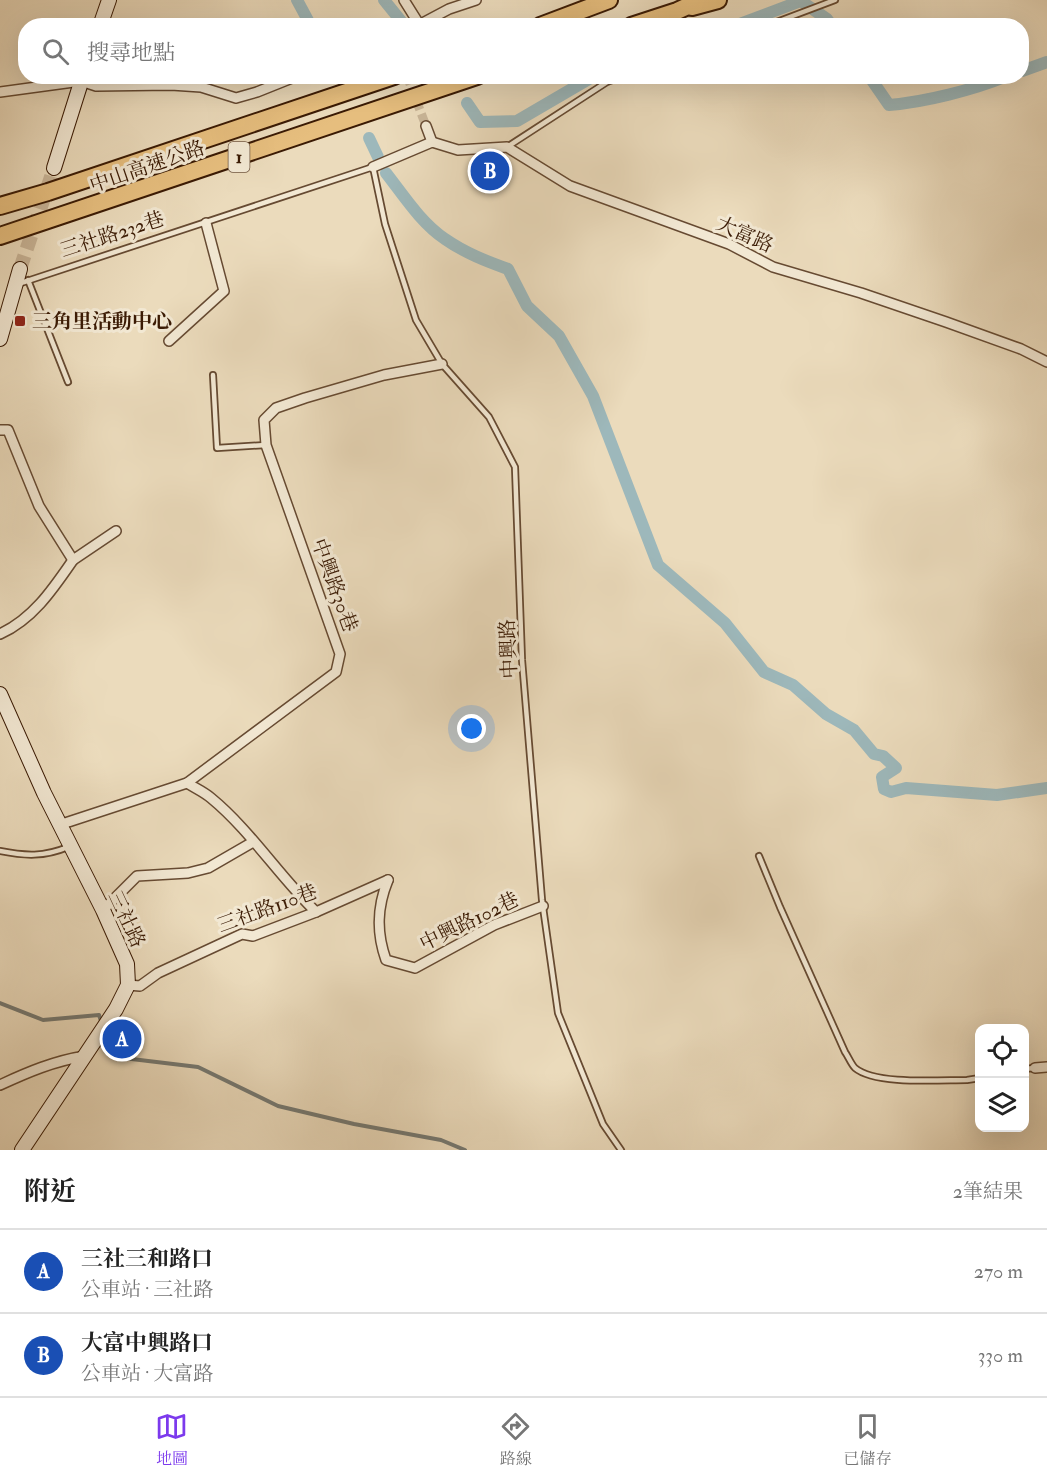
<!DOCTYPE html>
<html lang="zh-TW">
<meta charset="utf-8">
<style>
:root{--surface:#fff;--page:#f6f6f6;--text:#222;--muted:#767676;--line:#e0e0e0;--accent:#7c3aed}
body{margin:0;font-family:"IM FELL Double Pica","Noto Serif TC",serif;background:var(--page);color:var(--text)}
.controls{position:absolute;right:18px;bottom:18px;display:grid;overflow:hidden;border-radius:12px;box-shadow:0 6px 24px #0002}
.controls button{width:54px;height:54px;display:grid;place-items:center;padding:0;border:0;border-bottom:2px solid var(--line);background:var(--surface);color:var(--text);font:30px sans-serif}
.you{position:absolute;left:472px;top:729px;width:21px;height:21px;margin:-15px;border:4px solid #fff;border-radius:50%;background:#1a73e8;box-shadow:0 0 0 9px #1a73e833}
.badge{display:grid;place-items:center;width:39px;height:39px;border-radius:50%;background:var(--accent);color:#fff;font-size:20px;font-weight:700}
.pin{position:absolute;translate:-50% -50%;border:3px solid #fff;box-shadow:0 2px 6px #0006}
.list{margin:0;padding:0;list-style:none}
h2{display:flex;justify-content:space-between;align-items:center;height:78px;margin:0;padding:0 24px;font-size:26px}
h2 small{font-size:20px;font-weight:400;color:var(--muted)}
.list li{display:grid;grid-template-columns:39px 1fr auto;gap:18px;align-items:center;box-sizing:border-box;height:84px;padding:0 24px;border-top:2px solid var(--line)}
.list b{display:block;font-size:22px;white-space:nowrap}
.list p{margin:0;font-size:20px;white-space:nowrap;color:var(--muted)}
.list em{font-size:20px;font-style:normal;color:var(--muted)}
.icon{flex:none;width:33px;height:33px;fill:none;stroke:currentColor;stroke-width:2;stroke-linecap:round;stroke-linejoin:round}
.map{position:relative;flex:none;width:1047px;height:1150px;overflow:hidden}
.search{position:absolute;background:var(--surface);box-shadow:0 6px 24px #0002;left:18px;right:18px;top:18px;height:66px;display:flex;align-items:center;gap:15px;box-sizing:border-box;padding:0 21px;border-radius:24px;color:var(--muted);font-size:22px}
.sheet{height:246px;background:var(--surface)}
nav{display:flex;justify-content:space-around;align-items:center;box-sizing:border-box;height:84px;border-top:2px solid var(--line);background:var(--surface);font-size:16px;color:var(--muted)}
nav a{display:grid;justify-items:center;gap:3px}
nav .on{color:var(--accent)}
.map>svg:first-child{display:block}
</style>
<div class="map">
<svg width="1047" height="1150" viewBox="0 0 1047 1150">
<rect width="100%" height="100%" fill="#ebdbbc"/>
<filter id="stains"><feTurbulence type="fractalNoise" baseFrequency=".00333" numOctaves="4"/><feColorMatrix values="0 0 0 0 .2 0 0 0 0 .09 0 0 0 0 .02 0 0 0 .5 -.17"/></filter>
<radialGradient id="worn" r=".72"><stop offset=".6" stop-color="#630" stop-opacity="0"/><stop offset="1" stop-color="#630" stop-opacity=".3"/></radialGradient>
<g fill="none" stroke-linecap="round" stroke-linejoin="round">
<g stroke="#757972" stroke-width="4">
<path d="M0,1003l43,17 56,-5 3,9"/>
<path d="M105,1031l10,26 83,10 80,39 76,18 87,16 24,10"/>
</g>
<g stroke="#9db8bb" stroke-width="12">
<path d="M297,0l14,26"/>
<path d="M384,0l17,21"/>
<path d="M734,26l67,-25 26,18 5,7"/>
<path d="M1022,71l25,-9"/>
<path d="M869,76l20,29c36,-3 84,-15 118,-29"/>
<path d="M467,103l13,19 37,-1 77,-45"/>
<path d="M369,138l9,19"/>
<path d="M386,173c18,23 35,50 59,66 20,14 41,22 63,30l19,37 32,30 34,60 65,169 67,58 39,49 29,13 33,29 28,16 20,24 9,2 13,12 -14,9 2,12 7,3 15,-4 91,7 50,-7"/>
</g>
<path stroke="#c8b497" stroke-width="9" stroke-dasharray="9 4.5" stroke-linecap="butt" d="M407,76l19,50"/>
<path stroke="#c8b497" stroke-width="14" stroke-dasharray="14 7" stroke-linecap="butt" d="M20,269l34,-101"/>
<defs>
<g id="lane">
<path d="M766,26l69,-26"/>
<path d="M507,147l100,-65 16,-6"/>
<path d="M28,280l40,102"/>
<path d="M18,284l355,-117 12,57 31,96 26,44 47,53 26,50 7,193 20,240 16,113 45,111 18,26"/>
<path d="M213,375l4,73 49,-3"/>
<path d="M0,851c25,5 44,6 68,-4"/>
<path d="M759,856l21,51 65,145c3,4 6,12 10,16 20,17 84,12 112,12l13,-2"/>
<path d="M1024,1069l11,-1"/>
</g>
<g id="street">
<path d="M404,0l15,24"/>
<path d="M417,26l32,-17 27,-9"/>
<path d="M0,92l81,-11 15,5 75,-1 30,2 35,11 21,-6 40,-16"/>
<path d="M426,126l6,16"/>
<path d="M373,167l59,-25 26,8 49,-3 63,39 159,58 44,23 88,26 85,29 75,27 26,13"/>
<path d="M169,341l55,-50 -18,-68"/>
<path d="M0,430h8l31,76 34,54 43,-29"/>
<path d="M0,634c33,-15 53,-45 73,-74"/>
<path d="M187,783c8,5 17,9 24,15 39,32 68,78 105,114"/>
<path d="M59,825l128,-42 149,-111 4,-18 -74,-209 -2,-25 12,-12 29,-10 79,-23 58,-11"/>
<path d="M388,880c-11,27 -12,52 -2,80l29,8 79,-43 49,-19"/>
<path d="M103,910l34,-34 51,-3 20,-5 45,-26"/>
<path d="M128,985l12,1 18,-13 84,-39 11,2 63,-24 72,-32"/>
<path d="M1035,1068l12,-1"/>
<path d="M0,1085c28,-13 54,-24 85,-29"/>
</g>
<g id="secondary">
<path d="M100,26l9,-26"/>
<path d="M54,168l29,-92"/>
<path d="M0,339l20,-70"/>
<path d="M0,694l44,99 59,117 24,54 1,21 -12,24 -94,141"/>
</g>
<g id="highway">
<path d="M692,7l26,-7"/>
<path d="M540,26l69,-26"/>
<path d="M631,26l46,-15 24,-11"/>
<path d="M0,206l48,-14 346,-116"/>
<path d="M0,236l477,-160"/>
</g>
</defs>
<use href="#lane" stroke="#664a32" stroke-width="8"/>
<use href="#street" stroke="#664a32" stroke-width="12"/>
<use href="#secondary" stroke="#3a1a04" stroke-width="16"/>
<use href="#highway" stroke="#3a1a04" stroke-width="20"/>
<use href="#lane" stroke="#f2e8d3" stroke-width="4.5"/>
<use href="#street" stroke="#f2e8d3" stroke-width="9"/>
<use href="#secondary" stroke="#f2e8d3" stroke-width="14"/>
<use href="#highway" stroke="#e6be7e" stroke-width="16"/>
</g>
<rect fill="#8f2418" stroke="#f2e8d3" stroke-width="2" x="14" y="315" width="12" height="12" rx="3"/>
<g text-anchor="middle" stroke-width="6" stroke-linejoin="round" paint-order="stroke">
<rect fill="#f2e8d3" stroke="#715842" stroke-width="1.5" x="228.5" y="142" width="21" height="30" rx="4.5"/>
<g font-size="18" font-weight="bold" fill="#3a1a04">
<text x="239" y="163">1</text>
</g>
<g font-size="20" fill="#3a1a04" stroke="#f2e8d3">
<text transform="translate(147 166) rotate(-19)" y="7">中山高速公路</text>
<text transform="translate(112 234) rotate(-18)" y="7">三社路232巷</text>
<text transform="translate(745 234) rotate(24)" y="7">大富路</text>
<text transform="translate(335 585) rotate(70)" y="7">中興路30巷</text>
<text transform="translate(508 649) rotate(-93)" y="7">中興路</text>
<text transform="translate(267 908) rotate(-20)" y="7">三社路110巷</text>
<text transform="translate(127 919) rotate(65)" y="7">三社路</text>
<text transform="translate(469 921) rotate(-26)" y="7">中興路102巷</text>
</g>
<g font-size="20" font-weight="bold" fill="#3a1a04" stroke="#f2e8d3" text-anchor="start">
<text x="32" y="328">三角里活動中心</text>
</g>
</g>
<rect width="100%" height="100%" filter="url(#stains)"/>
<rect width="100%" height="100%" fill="url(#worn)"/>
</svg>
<div class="controls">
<button><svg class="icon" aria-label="locate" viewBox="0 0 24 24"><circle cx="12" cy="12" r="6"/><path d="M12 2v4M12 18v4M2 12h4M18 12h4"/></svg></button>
<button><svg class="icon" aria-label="layers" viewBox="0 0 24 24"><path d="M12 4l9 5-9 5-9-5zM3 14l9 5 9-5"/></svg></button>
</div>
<div class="you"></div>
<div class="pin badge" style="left:122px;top:1039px;background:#1a4fb4">A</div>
<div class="pin badge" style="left:490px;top:171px;background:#1a4fb4">B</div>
<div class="search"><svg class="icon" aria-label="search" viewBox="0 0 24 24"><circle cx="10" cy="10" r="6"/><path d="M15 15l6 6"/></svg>搜尋地點</div>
</div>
<section class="sheet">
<h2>附近<small>2筆結果</small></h2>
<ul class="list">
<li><span class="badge" style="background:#1a4fb4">A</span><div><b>三社三和路口</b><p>公車站 · 三社路</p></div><em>270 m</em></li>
<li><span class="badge" style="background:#1a4fb4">B</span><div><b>大富中興路口</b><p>公車站 · 大富路</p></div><em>330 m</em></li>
</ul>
</section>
<nav>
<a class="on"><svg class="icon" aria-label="map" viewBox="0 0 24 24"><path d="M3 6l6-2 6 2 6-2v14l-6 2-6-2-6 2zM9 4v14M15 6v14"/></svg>地圖</a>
<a><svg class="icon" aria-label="directions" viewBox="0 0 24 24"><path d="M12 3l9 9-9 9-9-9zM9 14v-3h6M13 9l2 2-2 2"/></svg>路線</a>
<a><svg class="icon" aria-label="saved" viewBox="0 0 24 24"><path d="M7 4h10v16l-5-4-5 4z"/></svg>已儲存</a>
</nav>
